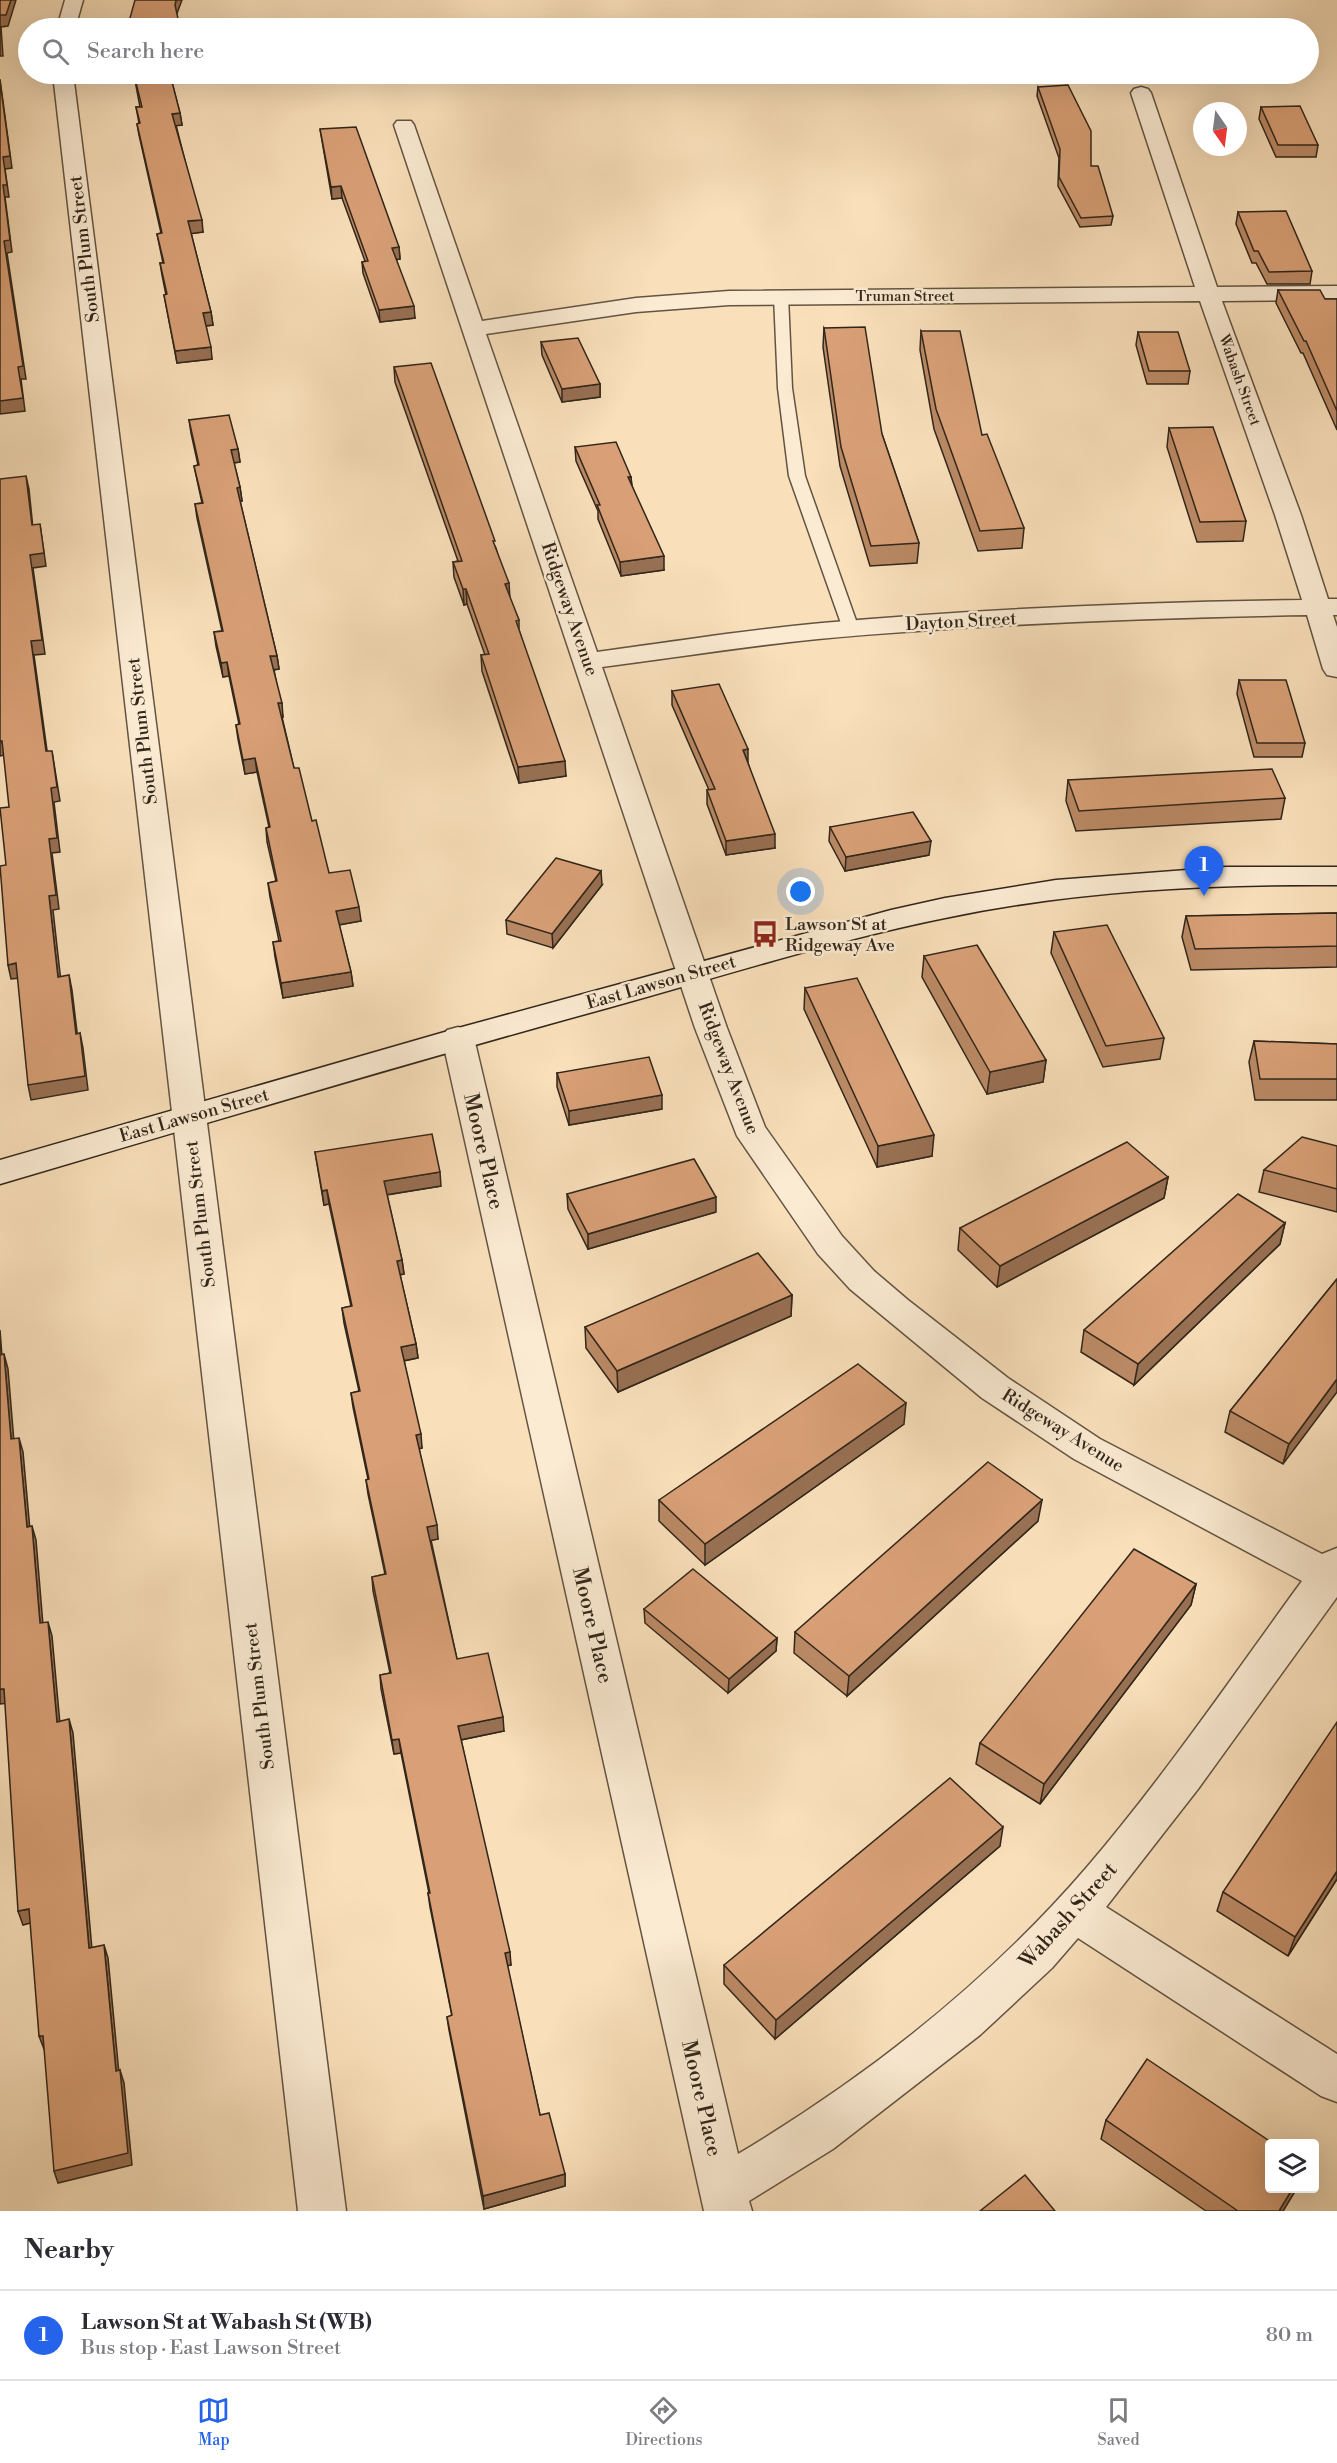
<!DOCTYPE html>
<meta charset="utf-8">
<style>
:root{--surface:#fff;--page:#f2f2f3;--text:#2b2b33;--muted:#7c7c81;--line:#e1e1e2;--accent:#2563eb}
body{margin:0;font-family:"Libre Bodoni",serif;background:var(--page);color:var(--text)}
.controls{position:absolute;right:18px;bottom:18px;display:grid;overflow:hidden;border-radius:6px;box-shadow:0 6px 24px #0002}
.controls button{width:54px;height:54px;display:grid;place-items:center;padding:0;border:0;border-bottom:2px solid var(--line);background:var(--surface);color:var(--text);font:30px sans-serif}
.compass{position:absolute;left:1193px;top:102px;width:54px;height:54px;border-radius:50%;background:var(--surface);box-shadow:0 6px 24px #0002;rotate:166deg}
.you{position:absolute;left:801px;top:892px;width:21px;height:21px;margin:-15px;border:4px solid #fff;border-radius:50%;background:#1a73e8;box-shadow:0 0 0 9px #1a73e833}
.badge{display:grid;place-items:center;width:39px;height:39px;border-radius:50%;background:var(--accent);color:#fff;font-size:20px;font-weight:700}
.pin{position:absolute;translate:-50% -50px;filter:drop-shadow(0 2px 3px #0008)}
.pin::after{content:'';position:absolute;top:32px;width:21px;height:18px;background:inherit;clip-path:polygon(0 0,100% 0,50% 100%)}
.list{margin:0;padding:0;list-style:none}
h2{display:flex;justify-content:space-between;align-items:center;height:78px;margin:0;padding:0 24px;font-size:26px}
h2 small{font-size:20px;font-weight:400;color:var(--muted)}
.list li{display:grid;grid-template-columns:39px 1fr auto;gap:18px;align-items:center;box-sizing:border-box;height:90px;padding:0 24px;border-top:2px solid var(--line)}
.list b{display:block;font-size:22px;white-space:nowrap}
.list p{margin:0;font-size:20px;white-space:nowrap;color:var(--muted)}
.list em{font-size:20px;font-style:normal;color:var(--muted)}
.icon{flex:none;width:33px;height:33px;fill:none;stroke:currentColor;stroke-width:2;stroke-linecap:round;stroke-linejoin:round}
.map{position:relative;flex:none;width:1337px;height:2211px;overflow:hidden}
.search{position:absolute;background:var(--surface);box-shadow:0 6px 24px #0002;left:18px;right:18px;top:18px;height:66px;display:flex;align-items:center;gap:15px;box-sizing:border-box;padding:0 21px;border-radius:33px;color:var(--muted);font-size:22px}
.sheet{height:168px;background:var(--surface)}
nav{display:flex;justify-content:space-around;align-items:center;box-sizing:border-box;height:84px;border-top:2px solid var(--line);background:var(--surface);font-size:16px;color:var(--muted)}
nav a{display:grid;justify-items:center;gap:3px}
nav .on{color:var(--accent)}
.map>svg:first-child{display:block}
</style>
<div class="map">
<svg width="1337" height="2211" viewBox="0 0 1337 2211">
<rect width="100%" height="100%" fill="#f9e0bb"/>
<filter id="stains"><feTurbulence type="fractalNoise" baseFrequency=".00333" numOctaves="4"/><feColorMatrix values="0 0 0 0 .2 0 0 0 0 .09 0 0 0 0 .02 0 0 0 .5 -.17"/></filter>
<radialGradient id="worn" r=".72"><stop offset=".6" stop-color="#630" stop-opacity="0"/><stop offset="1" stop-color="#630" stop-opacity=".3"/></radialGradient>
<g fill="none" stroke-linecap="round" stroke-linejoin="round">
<defs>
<path id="lane" d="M781,292l7,4 4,92 13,88 54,153 -2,4h-12l-2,-4 -54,-153 -11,-88 -4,-92z"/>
<g id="street">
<path d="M65,0h18l-8,28h-18z"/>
<path d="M53,74h20l273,2137h-48z"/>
<path d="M1141,87l7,2 3,4 66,194 120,-1v14l-115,1 79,214 27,84h9v16h-4l4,12v50l-10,-2 -4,-6 -16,-54c-163,3 -327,9 -489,24 -72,7 -144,19 -216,28l125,361 38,99 77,109 32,35 34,29 100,78 92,61 222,115 15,-6v49l-139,192 -92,118 231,147v48l-16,-6 -243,-158 -26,30 -72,67 -147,114 -84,52 3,10h-48l-262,-1173 5,-8 11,-3 11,3 5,8 264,1116c129,-77 251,-173 349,-287 77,-90 145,-190 215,-286l-228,-122 -92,-61 -132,-109 -32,-35 -81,-118 -42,-108 -301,-903 3,-4h14l3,4 68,196 154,-23 93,-7 466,-4 -64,-194 3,-4zM1200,301l75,214 27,85c-160,2 -321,9 -480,23 -76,7 -151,19 -225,29l-111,-318 150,-22 93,-7z"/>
</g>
<path id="secondary" d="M1226,867h111v18c-132,-1 -263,6 -392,33 -113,23 -223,58 -334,89 -204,56 -408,117 -611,177v-24l462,-133 429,-117 54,-12 111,-18z"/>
</defs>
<use href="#lane" stroke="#635442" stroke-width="3"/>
<use href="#street" stroke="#635442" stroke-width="3"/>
<use href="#secondary" stroke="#31261a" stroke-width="3"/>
<use href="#lane" fill="#fbebd3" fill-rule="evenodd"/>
<use href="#street" fill="#fbebd3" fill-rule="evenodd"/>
<use href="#secondary" fill="#fbebd3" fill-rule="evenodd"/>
</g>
<g fill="#bb8a66" stroke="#31261a" stroke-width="1.5">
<path d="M143,75v-1h31l-4,1 10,38 2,12h-6l27,107 -12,1 20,79 2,13 -7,1 6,33 -35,4 -13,-68h2l-4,-20 -2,-12h3l-6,-29 4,-1 -22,-98 -2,-11 2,-1 -3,-16h4l-6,-32z"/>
<path d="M1038,87l53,79 22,50 -2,9 -31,2 -22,-41 1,-28 -22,-62z"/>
<path d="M1261,107l57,38 -2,12h-40l-17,-38z"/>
<path d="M320,129l79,118 1,12h-4l19,59 -35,4 -17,-49 -1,-11 3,-1 -23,-63 -10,1z"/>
<path d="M1238,212l74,59 -2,13h-43l-11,-21h-4l-16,-39z"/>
<path d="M1278,290l47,9h12v131l-34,-77h-2l-25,-50z"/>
<path d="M824,328l58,106 37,109 -2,20 -47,3 -30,-100 -17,-119z"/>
<path d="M921,331l61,104 42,93 -2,20 -44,3 -44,-122 -14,-79z"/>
<path d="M1138,332l52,39 -2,13h-41l-11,-39z"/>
<path d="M541,342l59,42v13l-38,5 -20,-47z"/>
<path d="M394,367l102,181 13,48 10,24v10l47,146 -47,7 -37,-112 -1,-16h4l-18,-51 -3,1 -10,-28 -1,-15 5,-1 -63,-179z"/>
<path d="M189,420l49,29 2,13 -6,1 6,24 2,14h-2l37,155 2,13 -5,1 9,47h-1l12,51 35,105 32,48 -22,4 12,47 2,14 -70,12 -8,-41 -2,-15 6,-1 -9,-44 -2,-14 8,-2 -9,-39 -1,-14 3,-1 -12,-55 -12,2 -7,-35 -2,-14 3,-1 -10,-48 -6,1 -7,-31 -2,-14 8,-1 -25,-113 -2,-14 7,-1 -8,-37 4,-1 -7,-32z"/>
<path d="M1169,428l77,93 -3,20 -46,1 -30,-95z"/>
<path d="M575,447l56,30 1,9 32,84 -43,6 -23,-57v-8l-22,-50z"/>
<path d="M1239,680l66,63 -3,14h-48l-17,-63z"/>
<path d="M672,691l76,72 27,85 -49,7 -19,-51v-14h2l-37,-85z"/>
<path d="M1068,780l217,18 -4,21 -205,12 -10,-30z"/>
<path d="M830,827l99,28 -84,16 -16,-30z"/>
<path d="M602,885l-49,63 -46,-14 -1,-14z"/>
<path d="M1337,913v54l-146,3 -9,-33 4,-21z"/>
<path d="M1054,932l110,106 -4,21 -57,8 -52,-114z"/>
<path d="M924,956l122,104 -3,22 -56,12 -65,-117z"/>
<path d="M805,988l127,168 -55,11 -73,-158z"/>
<path d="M1254,1041l83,3v56h-82l-6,-38z"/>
<path d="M557,1073l105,36 -93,16 -12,-38z"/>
<path d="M1337,1146v66l-78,-20 5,-22z"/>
<path d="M315,1152l126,34 -54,9 15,65 2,14 -4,1 16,69 2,14 -14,3 18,87 -3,1 19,90 -7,1 26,119 47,72 -43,9 50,225 -4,1 33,149 25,59v12l-81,23 -35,-179 -2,-13 5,-1 -22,-109 -2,-14h1l-28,-140 -7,1 -13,-65 -1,-14 10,-2 -17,-82 -1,-14 13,-3 -17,-80 -2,-14 2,-1 -15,-72 -2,-14 8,-2 -15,-68 -2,-15 9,-2 -22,-102 -5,1z"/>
<path d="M1168,1177l-4,21 -167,89 -39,-37 2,-22z"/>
<path d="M567,1194l149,18 -128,37 -20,-40z"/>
<path d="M1285,1223l-5,21 -146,141 -53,-33 3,-22z"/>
<path d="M1337,1279l-54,185 -58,-32 5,-21z"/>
<path d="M792,1295l-1,21 -173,76 -32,-44 -1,-21z"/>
<path d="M904,1424l-199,141 -46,-44v-21z"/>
<path d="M1038,1521l-191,175 -53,-43 1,-21z"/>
<path d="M1196,1584l-5,21 -151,199 -64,-40 4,-21z"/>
<path d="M644,1609l133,29 -1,13 -48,42 -83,-70z"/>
<path d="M1000,1846l-225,193 -51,-55v-19z"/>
<path d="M1337,1879l-49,77 -71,-45 6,-19z"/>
<path d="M1106,2120l191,68 -14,23h-77l-105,-72z"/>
</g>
<g fill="#987053" stroke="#31261a" stroke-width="1.5">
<path d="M11,0h5l-8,26 -7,1 2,29h-3v-41z"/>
<path d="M176,0h6l-6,16 -1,-11z"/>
<path d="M0,79l12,89 -7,1 4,28h-4l7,55 -5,1 19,126h-5l4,32 -25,3v-13l18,-34 -14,-126z"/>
<path d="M180,113l2,12 -8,1 -2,-12z"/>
<path d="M341,186l1,12 -10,1 -1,-12z"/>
<path d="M202,220l1,12 -14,2 -1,-13z"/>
<path d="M399,247l1,12 -7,1 -1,-12z"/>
<path d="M414,306l1,12 -35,4 -1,-12z"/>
<path d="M211,312l2,13 -8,1 -2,-13z"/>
<path d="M211,347l1,12 -35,4 -2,-12z"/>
<path d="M600,384v13l-38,5v-13z"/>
<path d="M238,449l2,13 -7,1 -2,-13z"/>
<path d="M26,476l3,13 5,49 -2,-13z"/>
<path d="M628,477h3l1,13z"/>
<path d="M240,487l2,14h-4l-1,-13z"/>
<path d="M40,524l6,42 -13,2 12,86 -11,1 15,110 -3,-14 -15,-110 -1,-86z"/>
<path d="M664,556v14l-43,6 -1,-14z"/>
<path d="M509,583l1,16 -5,-15z"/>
<path d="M463,589h3l1,15 -3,1z"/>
<path d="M270,656h7l2,13 -7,1z"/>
<path d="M227,662l2,14 -6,1 -2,-14z"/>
<path d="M278,703h4l1,14h-3z"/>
<path d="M0,741h2l3,14 -5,1z"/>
<path d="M748,749v14l-5,-13z"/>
<path d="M52,751l8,50 -6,1 6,50 -8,1 7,56 -6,1 9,81 -4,-14 -9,-81v-57z"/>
<path d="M255,758l2,14 -12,2 -2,-14z"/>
<path d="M565,761l1,15 -47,7 -1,-16z"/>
<path d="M775,834v14l-49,7v-14z"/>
<path d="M931,841l-2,14 -84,16 1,-14z"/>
<path d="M601,871l1,14 -49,63 -1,-14z"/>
<path d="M359,907l2,14 -23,4 -2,-14z"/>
<path d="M16,963l4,15 -9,1 -3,-14z"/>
<path d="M351,972l2,14 -70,12 -2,-15z"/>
<path d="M69,975l3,15 7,58 -3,-14z"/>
<path d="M80,1033l3,15 5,42 -57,10 -3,-15z"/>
<path d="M1046,1060l-3,22 -56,12 3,-22z"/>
<path d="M662,1095v14l-93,16v-14z"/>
<path d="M934,1135l-2,21 -55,11 1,-21z"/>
<path d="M440,1172l1,14 -56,9 -1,-14z"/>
<path d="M1168,1177l-4,21 -167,89 3,-21z"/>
<path d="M327,1190l2,14 -5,1 -2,-14z"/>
<path d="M716,1197v15l-128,37v-15z"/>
<path d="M1285,1223l-5,21 -146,141 4,-21z"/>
<path d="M402,1260l2,14 -6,1 -1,-14z"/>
<path d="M792,1295l-1,21 -173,76 -1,-21z"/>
<path d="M0,1330l3,39 -3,-12z"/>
<path d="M416,1344l2,14 -16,3 -1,-14z"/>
<path d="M4,1354l4,15 7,85 -4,-15z"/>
<path d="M1337,1379v13l-54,72 6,-20z"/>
<path d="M906,1403l-2,21 -199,141v-21z"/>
<path d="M421,1434l1,14 -4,1 -2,-14z"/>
<path d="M19,1438l4,14 8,89 -4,-14z"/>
<path d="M1042,1500l-4,21 -191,175 2,-20z"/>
<path d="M437,1525l1,14 -9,2 -2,-14z"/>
<path d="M32,1526l4,14 8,97 -4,-14z"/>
<path d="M1196,1584l-5,21 -151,199 4,-20z"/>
<path d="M48,1622l4,14 9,99 -4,-13z"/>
<path d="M777,1638l-1,13 -48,42 1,-14z"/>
<path d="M0,1689h4l4,14 -8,1z"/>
<path d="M503,1717l1,14 -44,9 -2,-14z"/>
<path d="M69,1719l4,14 20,228 -4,-13z"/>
<path d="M399,1739l2,14 -7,1 -2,-14z"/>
<path d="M1003,1827l-3,19 -225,193 1,-19z"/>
<path d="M1337,1871v8l-49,77 7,-19z"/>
<path d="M29,1909l5,13 -11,3 -5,-14z"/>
<path d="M104,1945l4,13 12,126 -4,-13z"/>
<path d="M510,1952l1,13 -5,1 -1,-13z"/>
<path d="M39,2036h4l5,12 -4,1z"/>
<path d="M120,2070l4,13 8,82 -74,18 -4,-12z"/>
<path d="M565,2174v12l-81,23 -1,-13z"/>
<path d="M1293,2188h4l-14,23h-4z"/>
</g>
<g fill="#d9a077" stroke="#31261a" stroke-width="1.5">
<path d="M0,0h11l-5,15h-6z"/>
<path d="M135,0h41l-1,5 5,23h-48l-2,-10z"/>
<path d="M154,74h16l10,39 -8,1 30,106 -14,1 23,91 -8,1 8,34 -36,4 -11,-56 3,-1 -7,-31h4l-7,-29 5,-1 -25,-109 3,-1 -4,-16h6l-8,-32z"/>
<path d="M0,82l10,74 -7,1 4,28h-4l7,55 -6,1 19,125 -5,1 5,31 -23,3z"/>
<path d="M1068,85l23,46v35h7l15,50 -32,2 -22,-41 1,-28 -22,-62z"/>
<path d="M1300,106l18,39h-40l-17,-38z"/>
<path d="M356,127l43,120 -7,1 22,58 -35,4 -17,-48 6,-1 -27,-75 -10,1 -11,-58z"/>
<path d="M1286,211l26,60 -43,1 -11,-21h-4l-16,-39z"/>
<path d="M1278,290h42l5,9h12v112l-31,-70h-2z"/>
<path d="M865,327l17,107 37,109 -48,3 -30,-99 -17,-119z"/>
<path d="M921,331h39l22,104 5,-1 37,94 -44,3 -44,-122z"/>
<path d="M1138,332h40l12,39h-41z"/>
<path d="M578,338l22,46 -38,5 -21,-47z"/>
<path d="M431,363l64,178h-2l16,42 -4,1 14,36 -3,1 49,140 -47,6 -37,-112 8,-1 -23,-65h-3l-10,-27 9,-1 -68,-194z"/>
<path d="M229,415l9,34 -7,1 9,37 -3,1 40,168h-7l12,47h-4l16,65h5l13,53 4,-1 13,53 21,-3 9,37 -23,4 15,61 -70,11 -8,-41 8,-1 -13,-58 9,-2 -11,-53 4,-1 -15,-69 -12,2 -7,-35 4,-1 -13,-62 -6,1 -7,-31 9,-1 -28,-127 8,-1 -9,-37 5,-1 -10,-45z"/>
<path d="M1213,427l33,94 -46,1 -31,-94z"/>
<path d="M616,442l15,35h-3l36,79 -44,6 -23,-57h3l-25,-58z"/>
<path d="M26,476l6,49 8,-1 4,29 -14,2 12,85 -11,1 15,110h6l5,36 -6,1 6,50 -8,1 7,56 -7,1 9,81 11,-2 7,59 4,-1 5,43 -57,9 -12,-122 -8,2 -8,-99 6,-1 -6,-57 9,-1 -7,-66h-2v-262z"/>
<path d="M1239,680h47l19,63h-48z"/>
<path d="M719,684l29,65 -5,1 32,84 -49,7 -19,-51 8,-1 -43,-98z"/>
<path d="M1272,769l13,29 -206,13 -11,-31z"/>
<path d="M913,812l18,29 -85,16 -16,-30z"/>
<path d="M556,858l45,13 -49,63 -46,-14z"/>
<path d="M1337,913v33l-142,3 -9,-33z"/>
<path d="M1107,925l57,113 -58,8 -52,-114z"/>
<path d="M977,945l69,115 -56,12 -66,-116z"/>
<path d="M857,978l77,157 -56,11 -73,-158z"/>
<path d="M1254,1041l83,3v35h-77z"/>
<path d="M649,1057l13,38 -93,16 -12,-38z"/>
<path d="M432,1134l8,38 -56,9 18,79 -5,1 19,83 -15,3 20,87 -5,1 21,90 -10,2 30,132 31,-6 15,64 -45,9 52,226 -5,1 35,162 9,-2 16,61 -82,22 -36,-179 5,-2 -24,-122h2l-31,-154 -7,1 -12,-65 11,-2 -19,-96 14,-3 -20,-94 3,-1 -18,-86 9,-2 -18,-83 10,-2 -25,-116 -5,1 -7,-39z"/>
<path d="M1302,1137l35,9v43l-73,-19z"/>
<path d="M1127,1142l41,35 -168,89 -40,-38z"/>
<path d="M694,1159l22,38 -128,37 -21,-40z"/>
<path d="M1238,1194l47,29 -147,141 -54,-34z"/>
<path d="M758,1253l34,42 -175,76 -32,-44z"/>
<path d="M1337,1279v100l-48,65 -59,-33z"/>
<path d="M4,1354l7,85 8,-1 8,89 5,-1 8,97 8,-1 9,100 12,-3 20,229 15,-3 12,126 4,-1 8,83 -74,18 -11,-135h-4l-10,-127 -11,2 -14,-222h-4v-334z"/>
<path d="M858,1364l48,39 -201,141 -46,-44z"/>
<path d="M988,1462l54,38 -193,176 -54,-44z"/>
<path d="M1134,1549l62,35 -152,200 -64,-41z"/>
<path d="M693,1569l84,69 -48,41 -85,-70z"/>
<path d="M1337,1722v149l-42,66 -72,-45z"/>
<path d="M950,1778l53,49 -227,193 -52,-55z"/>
<path d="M1147,2059l127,85h-5v44h24l-14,23h-41l-132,-91z"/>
<path d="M1025,2175l30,36h-75z"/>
</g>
<defs>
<symbol id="bus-bare" viewBox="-9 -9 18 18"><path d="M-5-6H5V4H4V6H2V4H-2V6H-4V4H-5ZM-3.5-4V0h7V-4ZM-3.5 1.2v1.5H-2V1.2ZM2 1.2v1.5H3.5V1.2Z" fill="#8f2418" stroke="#fbebd3" stroke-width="2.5" paint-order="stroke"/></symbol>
</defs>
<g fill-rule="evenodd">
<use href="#bus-bare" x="746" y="915" width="38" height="38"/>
</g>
<g text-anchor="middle" stroke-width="5" stroke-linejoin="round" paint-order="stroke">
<g font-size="15" fill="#31261a" stroke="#fbebd3">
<text x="905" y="301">Truman Street</text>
<text transform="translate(1240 380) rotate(70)" y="5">Wabash Street</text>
</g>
<g font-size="18" fill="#31261a" stroke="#fbebd3">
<text transform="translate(84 249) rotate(-97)" y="6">South Plum Street</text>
<text transform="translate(570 609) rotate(71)" y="6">Ridgeway Avenue</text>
<text transform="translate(961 621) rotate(-3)" y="6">Dayton Street</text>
<text transform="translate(142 731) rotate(-97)" y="6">South Plum Street</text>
<text transform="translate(661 982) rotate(-16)" y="6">East Lawson Street</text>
<text transform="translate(729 1068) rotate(69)" y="6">Ridgeway Avenue</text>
<text transform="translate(194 1115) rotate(-16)" y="6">East Lawson Street</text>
<text transform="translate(200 1214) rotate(-97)" y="6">South Plum Street</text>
<text transform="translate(1063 1430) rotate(32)" y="6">Ridgeway Avenue</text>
<text transform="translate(259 1696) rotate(-97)" y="6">South Plum Street</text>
</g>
<g font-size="18" fill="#31261a" stroke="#fbebd3" text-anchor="start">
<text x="785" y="930">Lawson St at<tspan x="785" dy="21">Ridgeway Ave</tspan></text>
</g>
<g font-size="21" fill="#31261a" stroke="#fbebd3">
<text transform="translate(484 1151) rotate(77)" y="7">Moore Place</text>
<text transform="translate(593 1625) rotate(77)" y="7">Moore Place</text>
<text transform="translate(1068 1915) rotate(-48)" y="7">Wabash Street</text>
<text transform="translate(702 2098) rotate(77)" y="7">Moore Place</text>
</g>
</g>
<rect width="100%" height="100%" filter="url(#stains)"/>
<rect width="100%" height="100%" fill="url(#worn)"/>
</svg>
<div class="controls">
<button><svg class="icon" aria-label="layers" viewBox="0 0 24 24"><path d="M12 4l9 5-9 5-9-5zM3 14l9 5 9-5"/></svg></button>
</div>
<svg class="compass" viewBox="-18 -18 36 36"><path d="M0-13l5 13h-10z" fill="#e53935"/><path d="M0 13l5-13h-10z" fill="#7c7c81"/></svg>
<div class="you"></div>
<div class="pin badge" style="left:1204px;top:896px">1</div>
<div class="search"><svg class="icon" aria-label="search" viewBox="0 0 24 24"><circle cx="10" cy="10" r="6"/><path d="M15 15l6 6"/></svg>Search here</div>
</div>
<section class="sheet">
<h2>Nearby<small></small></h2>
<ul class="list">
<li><span class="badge">1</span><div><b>Lawson St at Wabash St (WB)</b><p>Bus stop · East Lawson Street</p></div><em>80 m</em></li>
</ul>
</section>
<nav>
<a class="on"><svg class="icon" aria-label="map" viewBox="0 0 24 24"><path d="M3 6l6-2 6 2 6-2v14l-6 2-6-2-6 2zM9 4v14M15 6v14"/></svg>Map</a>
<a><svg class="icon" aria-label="directions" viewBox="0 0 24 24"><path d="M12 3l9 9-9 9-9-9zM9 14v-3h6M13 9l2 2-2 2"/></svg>Directions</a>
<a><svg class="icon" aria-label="saved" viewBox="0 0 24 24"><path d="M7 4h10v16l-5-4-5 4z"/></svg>Saved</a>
</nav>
